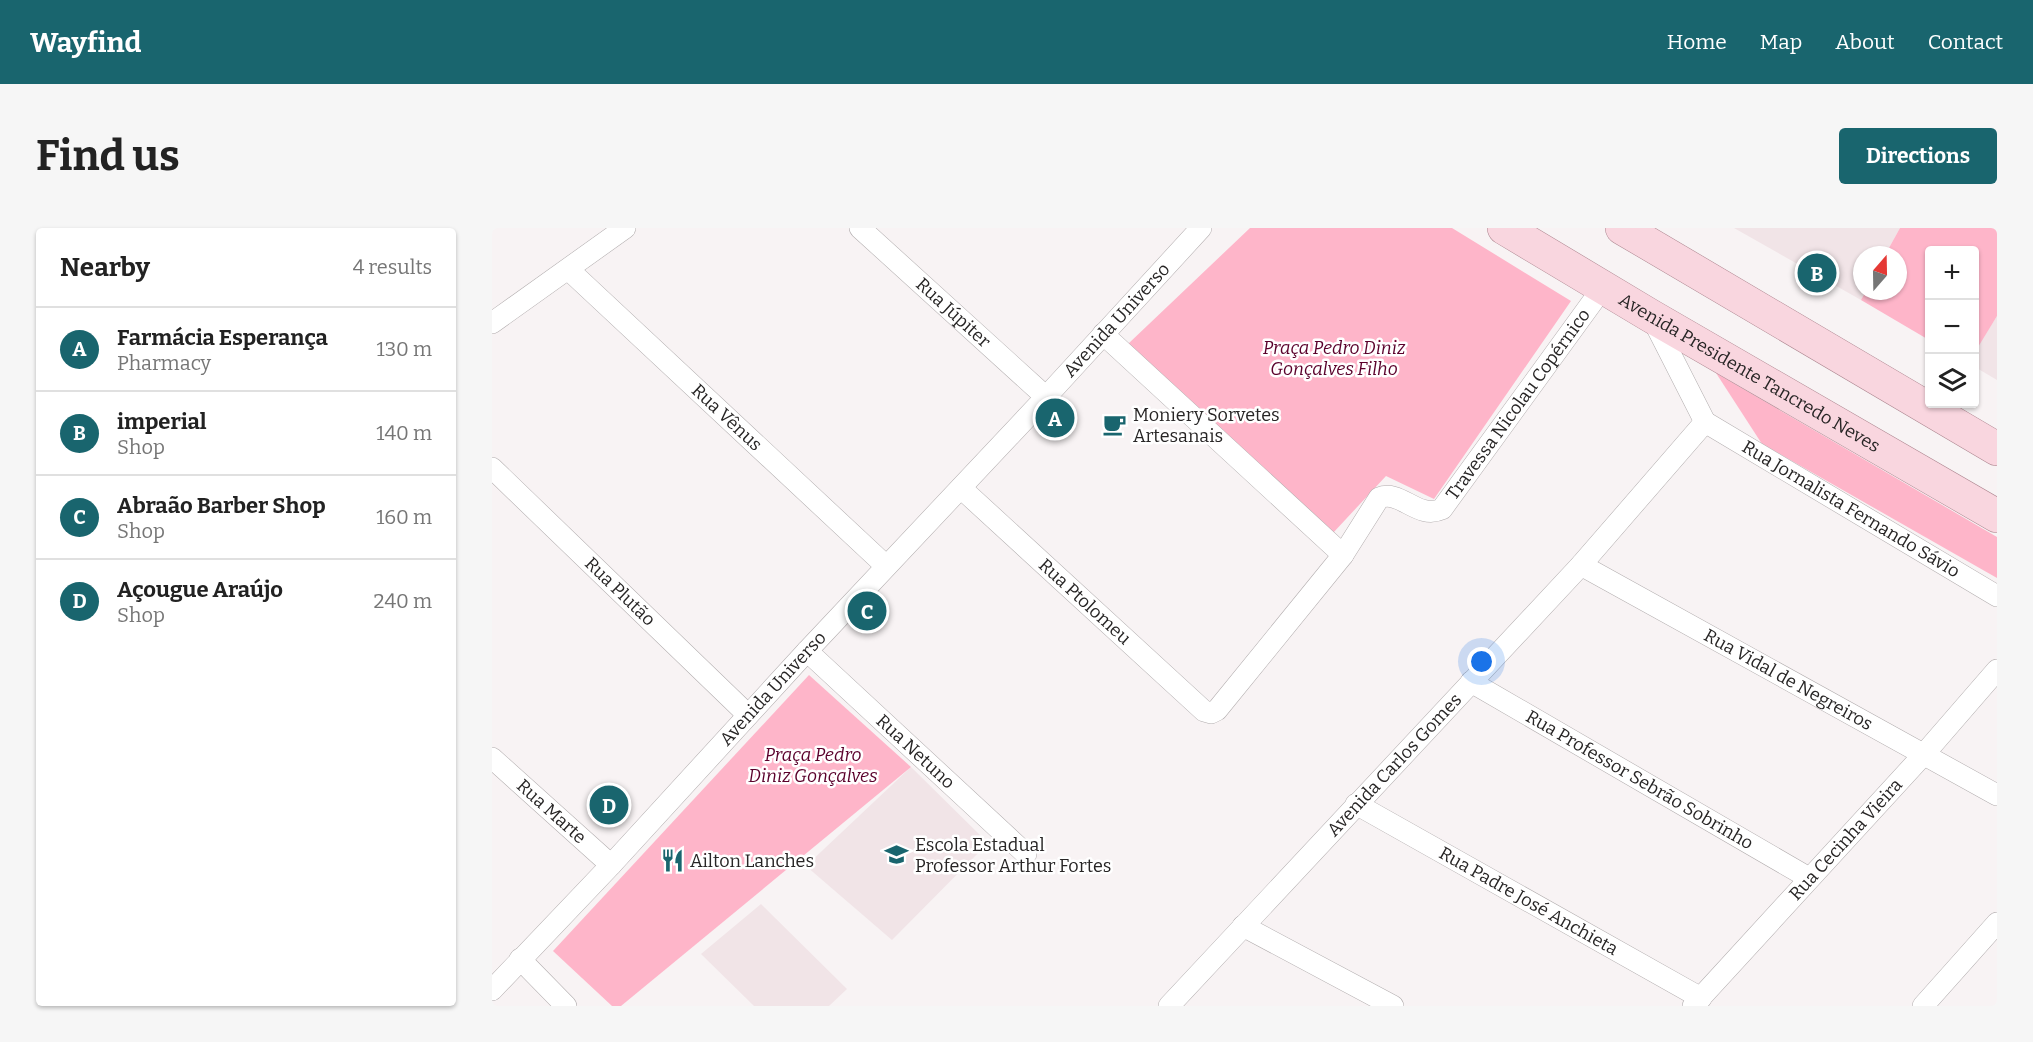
<!DOCTYPE html>
<meta charset="utf-8">
<style>
:root{--surface:#fff;--page:#f6f6f6;--text:#222;--muted:#767676;--line:#e0e0e0;--accent:#19656e}
body{margin:0;font-family:Bitter,serif;background:var(--page);color:var(--text)}
.controls{position:absolute;right:18px;top:18px;display:grid;overflow:hidden;border-radius:6px;box-shadow:0 2px 4px #0004}
.controls button{width:54px;height:54px;display:grid;place-items:center;padding:0;border:0;border-bottom:2px solid var(--line);background:var(--surface);color:var(--text);font:30px sans-serif}
.compass{position:absolute;left:1361px;top:18px;width:54px;height:54px;border-radius:50%;background:var(--surface);box-shadow:0 2px 4px #0004;rotate:20deg}
.you{position:absolute;left:990px;top:434px;width:21px;height:21px;margin:-15px;border:4px solid #fff;border-radius:50%;background:#1a73e8;box-shadow:0 0 0 9px #1a73e833}
.badge{display:grid;place-items:center;width:39px;height:39px;border-radius:50%;background:var(--accent);color:#fff;font-size:20px;font-weight:700}
.pin{position:absolute;translate:-50% -50%;border:3px solid #fff;box-shadow:0 2px 6px #0006}
.list{margin:0;padding:0;list-style:none}
h2{display:flex;justify-content:space-between;align-items:center;height:78px;margin:0;padding:0 24px;font-size:26px}
h2 small{font-size:20px;font-weight:400;color:var(--muted)}
.list li{display:grid;grid-template-columns:39px 1fr auto;gap:18px;align-items:center;box-sizing:border-box;height:84px;padding:0 24px;border-top:2px solid var(--line)}
.list b{display:block;font-size:22px;white-space:nowrap}
.list p{margin:0;font-size:20px;white-space:nowrap;color:var(--muted)}
.list em{font-size:20px;font-style:normal;color:var(--muted)}
.icon{flex:none;width:33px;height:33px;fill:none;stroke:currentColor;stroke-width:2;stroke-linecap:round;stroke-linejoin:round}
.map{position:relative;flex:none;width:1505px;height:778px;overflow:hidden;border-radius:6px}
header{display:flex;align-items:center;gap:36px;box-sizing:border-box;height:84px;padding:0 30px;background:var(--accent);color:#fff}
header strong{font-size:28px}
nav{display:flex;gap:33px;margin-inline-start:auto;font-size:21px}
.intro{display:flex;align-items:center;justify-content:space-between;box-sizing:border-box;height:144px;padding:0 36px}
h1{margin:0;font-size:42px}
.button{padding:15px 27px;border-radius:6px;background:var(--accent);color:#fff;font-size:21px;font-weight:700}
main{display:flex;gap:36px;padding:0 36px}
aside{flex:1;background:var(--surface);border-radius:6px;box-shadow:0 2px 4px #0004}
.map>svg:first-child{display:block}
</style>
<header>
<strong>Wayfind</strong>
<nav><a>Home</a><a>Map</a><a>About</a><a>Contact</a></nav>
</header>
<div class="intro"><h1>Find us</h1><a class="button">Directions</a></div>
<main>
<aside>
<h2>Nearby<small>4 results</small></h2>
<ul class="list">
<li><span class="badge">A</span><div><b>Farmácia Esperança</b><p>Pharmacy</p></div><em>130 m</em></li>
<li><span class="badge">B</span><div><b>imperial</b><p>Shop</p></div><em>140 m</em></li>
<li><span class="badge">C</span><div><b>Abraão Barber Shop</b><p>Shop</p></div><em>160 m</em></li>
<li><span class="badge">D</span><div><b>Açougue Araújo</b><p>Shop</p></div><em>240 m</em></li>
</ul>
</aside>
<div class="map">
<svg width="1505" height="778" viewBox="0 0 1505 778">
<rect width="100%" height="100%" fill="#f8f3f4"/>
<g fill="#f1e4e7">
<path d="M1242,0h166l-15,27h-23v36h4l-5,9z"/>
<path d="M1505,88v64l-22,-13 -1,-15z"/>
<path d="M419,539l77,76 -96,97 -86,-74z"/>
<path d="M269,676l86,85 -18,17h-75l-53,-52z"/>
</g>
<g fill="#feb5c9">
<path d="M758,0h202l119,73 -137,198 -48,-23 -53,57 -205,-189z"/>
<path d="M1408,0h97v88l-22,36 -1,-102h-44l-1,90 -68,-40 5,-9h32v-36h-13z"/>
<path d="M1224,145l281,164v41l-235,-134z"/>
<path d="M317,447l102,92 -290,239h-9l-59,-55z"/>
</g>
<g fill="none" stroke-linecap="round" stroke-linejoin="round">
<defs>
<g id="minor">
<path id="s1" d="M368,0l186,169"/>
<path id="s2" d="M77,42l317,296"/>
<path d="M1160,90l53,104"/>
<path d="M0,95l133,-95"/>
<path d="M611,106l240,221"/>
<path id="s3" d="M1213,194l292,174"/>
<path id="s4" d="M0,240l256,247"/>
<path id="s5" d="M469,260l243,223 7,2 6,-3 126,-155 36,-57c22,-9 38,22 63,11l162,-223"/>
<path id="s6" d="M1089,337l416,230"/>
<path id="s7" d="M315,423l219,203"/>
<path id="s8" d="M979,454l338,196"/>
<path id="s9" d="M0,530l119,107"/>
<path id="s10" d="M864,576l345,194"/>
<path d="M751,698l150,80"/>
<path d="M28,731l46,47"/>
<path id="s11" d="M0,762l119,-125 196,-214 239,-254 155,-169"/>
<path id="s12" d="M677,778l412,-441 124,-143"/>
<path id="s13" d="M1201,778l232,-253 72,-83"/>
<path d="M1431,778l74,-83"/>
</g>
<g id="primary">
<path id="s14" d="M1012,0l147,88 346,200"/>
<path d="M1130,0l375,221"/>
</g>
</defs>
<use href="#minor" stroke="#b2adae" stroke-width="22"/>
<use href="#primary" stroke="#ad8690" stroke-width="34"/>
<use href="#minor" stroke="#fff" stroke-width="21"/>
<use href="#primary" stroke="#f9d6df" stroke-width="33"/>
</g>
<defs>
<symbol id="cafe-bare" viewBox="-9 -9 18 18"><path d="M-5.5-4.5H6V0H3Q3 3.5 0 3.5H-2.5Q-5.5 3.5-5.5 0ZM3-3.2v2h1.7v-2ZM-6 4.5H4V6H-6Z" fill="#19656e" stroke="#fff" stroke-width="2.5" paint-order="stroke"/></symbol>
<symbol id="school-bare" viewBox="-9 -9 18 18"><path d="M0-5L7-2L0 1L-7-2ZM-4 1L0 2.5L4 1V4Q0 6-4 4Z" fill="#19656e" stroke="#fff" stroke-width="2.5" paint-order="stroke"/></symbol>
<symbol id="restaurant-bare" viewBox="-9 -9 18 18"><path d="M-5-6h1v4h1v-4h1v4h1v-4h1v5L-1.5 .5V6h-2V.5L-5-1ZM5-6V6H3V1.5H1.5Q1.5-4 5-6Z" fill="#19656e" stroke="#fff" stroke-width="2.5" paint-order="stroke"/></symbol>
</defs>
<g fill-rule="evenodd">
<use href="#cafe-bare" x="606" y="180" width="33" height="33"/>
<use href="#school-bare" x="388" y="610" width="33" height="33"/>
<use href="#restaurant-bare" x="164" y="616" width="33" height="33"/>
</g>
<g text-anchor="middle" stroke-width="5" stroke-linejoin="round" paint-order="stroke">
<g font-size="18" fill="#272525" stroke="#fff">
<text dy="6" stroke="none"><textPath href="#s1" startOffset="126">Rua Júpiter</textPath></text>
<text dy="6" stroke="none"><textPath href="#s11" startOffset="916">Avenida Universo</textPath></text>
<text dy="6" stroke="none"><textPath href="#s14" startOffset="285">Avenida Presidente Tancredo Neves</textPath></text>
<text dy="6" stroke="none"><textPath href="#s5" startOffset="807">Travessa Nicolau Copérnico</textPath></text>
<text dy="6" stroke="none"><textPath href="#s2" startOffset="216">Rua Vênus</textPath></text>
<text dy="6" stroke="none"><textPath href="#s3" startOffset="170">Rua Jornalista Fernando Sávio</textPath></text>
<text dy="6" stroke="none"><textPath href="#s4" startOffset="178">Rua Plutão</textPath></text>
<text dy="6" stroke="none"><textPath href="#s5" startOffset="168">Rua Ptolomeu</textPath></text>
<text dy="6" stroke="none"><textPath href="#s6" startOffset="237">Rua Vidal de Negreiros</textPath></text>
<text dy="6" stroke="none"><textPath href="#s11" startOffset="412">Avenida Universo</textPath></text>
<text dy="6" stroke="none"><textPath href="#s7" startOffset="148">Rua Netuno</textPath></text>
<text dy="6" stroke="none"><textPath href="#s12" startOffset="330">Avenida Carlos Gomes</textPath></text>
<text dy="6" stroke="none"><textPath href="#s8" startOffset="195">Rua Professor Sebrão Sobrinho</textPath></text>
<text dy="6" stroke="none"><textPath href="#s9" startOffset="80">Rua Marte</textPath></text>
<text dy="6" stroke="none"><textPath href="#s13" startOffset="226">Rua Cecinha Vieira</textPath></text>
<text dy="6" stroke="none"><textPath href="#s10" startOffset="198">Rua Padre José Anchieta</textPath></text>
</g>
<g font-size="18" font-style="italic" fill="#5a002b" stroke="#fff">
<text x="842" y="126">Praça Pedro Diniz<tspan x="842" dy="21">Gonçalves Filho</tspan></text>
<text x="321" y="533">Praça Pedro<tspan x="321" dy="21">Diniz Gonçalves</tspan></text>
</g>
<g font-size="18" fill="#272525" stroke="#fff" text-anchor="start">
<text x="641" y="193">Moniery Sorvetes<tspan x="641" dy="21">Artesanais</tspan></text>
<text x="423" y="623">Escola Estadual<tspan x="423" dy="21">Professor Arthur Fortes</tspan></text>
<text x="198" y="639">Ailton Lanches</text>
</g>
</g>
</svg>
<div class="controls">
<button>+</button>
<button>−</button>
<button><svg class="icon" aria-label="layers" viewBox="0 0 24 24"><path d="M12 4l9 5-9 5-9-5zM3 14l9 5 9-5"/></svg></button>
</div>
<svg class="compass" viewBox="-18 -18 36 36"><path d="M0-13l5 13h-10z" fill="#e53935"/><path d="M0 13l5-13h-10z" fill="#767676"/></svg>
<div class="you"></div>
<div class="pin badge" style="left:563px;top:190px">A</div>
<div class="pin badge" style="left:1325px;top:45px">B</div>
<div class="pin badge" style="left:375px;top:383px">C</div>
<div class="pin badge" style="left:117px;top:577px">D</div>
</div>
</main>
